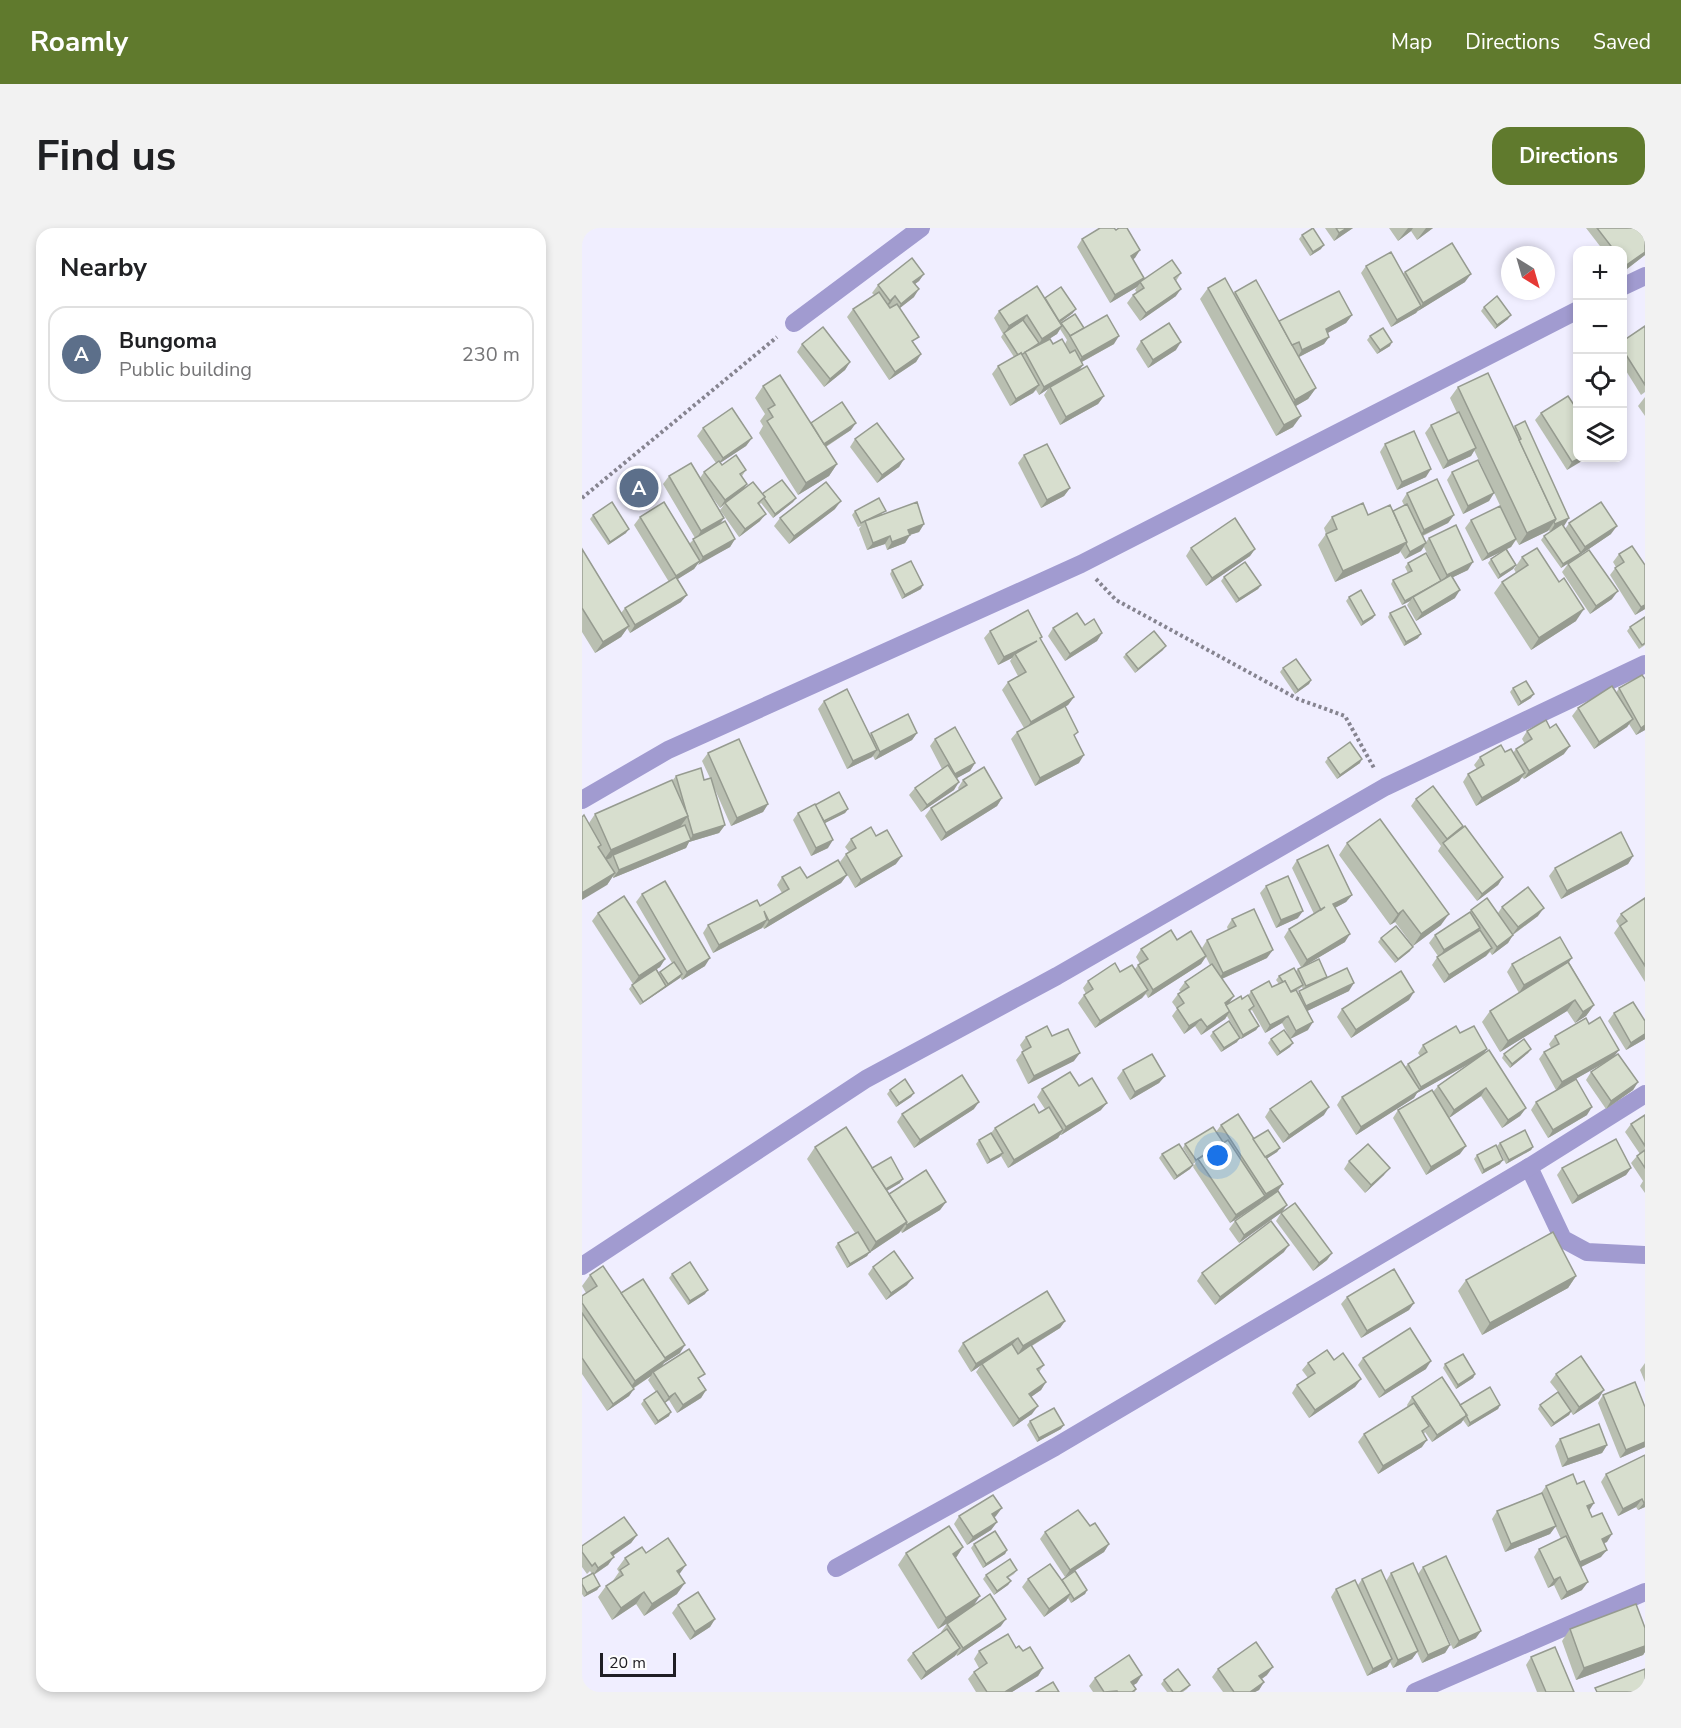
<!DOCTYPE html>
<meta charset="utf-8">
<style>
:root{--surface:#fff;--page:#f2f2f2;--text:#202124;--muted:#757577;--line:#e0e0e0;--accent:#607a2d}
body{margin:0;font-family:"Nunito Sans",sans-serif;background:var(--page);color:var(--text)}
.controls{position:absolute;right:18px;top:18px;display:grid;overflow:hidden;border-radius:12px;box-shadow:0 3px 9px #0003}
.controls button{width:54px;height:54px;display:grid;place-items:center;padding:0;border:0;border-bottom:2px solid var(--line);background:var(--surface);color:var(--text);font:30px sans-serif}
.compass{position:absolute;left:919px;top:18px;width:54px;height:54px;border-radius:50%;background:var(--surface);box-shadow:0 3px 9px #0003;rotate:143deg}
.scale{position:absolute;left:18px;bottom:15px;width:76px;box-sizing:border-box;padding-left:6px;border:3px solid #1f1e24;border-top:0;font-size:16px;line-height:21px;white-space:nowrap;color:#1f1e24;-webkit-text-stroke:4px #fefefe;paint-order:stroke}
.you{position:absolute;left:636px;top:928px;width:21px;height:21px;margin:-15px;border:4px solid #fff;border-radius:50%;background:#1a73e8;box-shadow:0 0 0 9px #1a73e833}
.badge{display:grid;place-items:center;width:39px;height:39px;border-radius:50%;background:var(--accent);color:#fff;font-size:20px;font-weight:700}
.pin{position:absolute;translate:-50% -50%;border:3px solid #fff;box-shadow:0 2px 6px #0006}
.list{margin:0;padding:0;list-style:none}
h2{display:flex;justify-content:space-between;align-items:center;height:78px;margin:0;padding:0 24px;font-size:26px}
h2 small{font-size:20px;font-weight:400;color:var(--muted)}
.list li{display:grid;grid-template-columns:39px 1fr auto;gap:18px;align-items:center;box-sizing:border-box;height:96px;margin:0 12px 12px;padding:0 12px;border:2px solid var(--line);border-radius:18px}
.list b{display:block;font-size:22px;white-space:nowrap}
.list p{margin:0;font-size:20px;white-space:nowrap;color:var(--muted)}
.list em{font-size:20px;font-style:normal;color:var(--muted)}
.icon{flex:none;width:33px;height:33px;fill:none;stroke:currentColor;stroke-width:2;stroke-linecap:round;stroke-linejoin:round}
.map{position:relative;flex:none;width:1063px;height:1464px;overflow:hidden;border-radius:18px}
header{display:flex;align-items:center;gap:36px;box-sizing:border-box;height:84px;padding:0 30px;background:var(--accent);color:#fff}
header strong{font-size:28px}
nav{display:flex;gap:33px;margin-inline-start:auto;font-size:21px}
.intro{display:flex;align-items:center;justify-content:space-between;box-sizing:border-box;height:144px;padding:0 36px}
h1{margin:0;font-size:42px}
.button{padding:15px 27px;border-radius:18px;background:var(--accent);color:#fff;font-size:21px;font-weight:700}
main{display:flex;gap:36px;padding:0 36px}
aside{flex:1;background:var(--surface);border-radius:18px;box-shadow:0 3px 9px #0003}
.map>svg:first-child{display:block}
</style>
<header>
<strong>Roamly</strong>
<nav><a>Map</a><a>Directions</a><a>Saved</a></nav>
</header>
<div class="intro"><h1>Find us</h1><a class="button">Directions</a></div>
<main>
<aside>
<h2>Nearby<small></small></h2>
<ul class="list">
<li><span class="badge" style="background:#5c6f8a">A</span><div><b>Bungoma</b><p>Public building</p></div><em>230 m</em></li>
</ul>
</aside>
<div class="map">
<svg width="1063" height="1464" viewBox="0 0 1063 1464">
<rect width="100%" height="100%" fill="#f0eeff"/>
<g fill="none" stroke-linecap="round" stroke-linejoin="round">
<g stroke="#868490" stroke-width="4" stroke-dasharray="3 3" stroke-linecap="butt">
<path d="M0,270l195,-161"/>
<path d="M514,351l20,21 182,99 47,17 29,52"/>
</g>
<g stroke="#a19bd0" stroke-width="18">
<path d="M1040,59l23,-11"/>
<path d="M212,95l127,-95"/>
<path d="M0,572l86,-50 413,-186 497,-254"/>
<path d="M947,939l34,72 24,13 58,3"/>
<path d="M0,1038l284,-187 191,-103 328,-189 260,-123"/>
<path d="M254,1340l219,-121 474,-280 116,-73"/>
<path d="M833,1464l230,-100"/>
</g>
</g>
<g fill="#b9bfb1" fill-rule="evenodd">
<path d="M743,0h28l-19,13z"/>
<path d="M807,0h44l-16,12 -6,-9 -13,10z"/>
<path d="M1004,0h59v4l-2,3 2,20 -22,17v-22h-20z"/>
<path d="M534,2l24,20 -7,9 10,21 38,-7 -5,8v15l-36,25 -13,-18 6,-8 4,-2 -2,-3 2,-3 -27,16 -33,-56 5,-8z"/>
<path d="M720,7l19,14 -11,7 -11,-17z"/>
<path d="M784,38l37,8 2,-2 60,10 -47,29 -2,2 -25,14 -30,-54z"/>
<path d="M342,46l-5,7 -4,3 -1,13 -14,11 14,36 7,10 -5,8 -27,18 -42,-63 6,-8 21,-14 -2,-2 6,-8z"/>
<path d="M626,60l25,6 2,-2 44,29 73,-6 -6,8 -18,10 1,4 -5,7 -25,13 17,31 -8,11 -12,7 -3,21 -17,9 -76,-137z"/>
<path d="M463,70l28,15 -13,10 1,1 23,4 30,16 -32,18 1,3 -4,5 25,26 -6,8 -38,21 -16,-30 4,-6 -9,6 -3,-5 -3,3 -23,13 -18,-32 6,-8 16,-9 -13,-20 2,-3 -9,-16 5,-7zM478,101l7,11 -2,4h-12l-7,-4 11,-6z"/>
<path d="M902,79l24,12 -13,10 -14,-18z"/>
<path d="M1063,98v66l-4,3 -18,-29v-25z"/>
<path d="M788,108l20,10 -13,8 -10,-14z"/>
<path d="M559,113l35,9 -28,18 -12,-19z"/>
<path d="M220,116l48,18 -5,8 -21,17 -27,-35z"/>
<path d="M181,158l48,37 40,7 -25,17 11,17 -8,12 -31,19 -39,-62 4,-7 -3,-5 5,-7 -10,-16z"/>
<path d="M876,159l56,41 1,-2 50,103 4,-6 42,11 -31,21 -2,2 -17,11 -20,-28 3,-4 8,-5 -2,1 -1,-2 -30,15 -3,-5 -5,7 -4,2 9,16 -3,4 -15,10 -10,-16 3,-4 10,-7 -19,9 -17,-33 6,-8 41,11 -38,-81 -3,6 -28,13 -18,-36 6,-8 26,-12 -7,-15z"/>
<path d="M1063,169v19l-7,-10z"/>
<path d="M959,185l37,45 -11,12 -32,-50z"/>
<path d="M121,200l49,10 -6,8 -26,17 2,2 24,5 -4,6 2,13 18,5 34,4 -3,4 -20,16 -12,-15 -2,2 1,16 -21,16 -19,-27 4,-5 -4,3 -10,-14 14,24 -4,6 15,15 -5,8 -33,17 -3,5 -17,10 4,23 -51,31 -3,-5 -6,9 -26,16 -13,-21v-83l39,64 4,-5 44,-26 -35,-57 6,-8 49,27 6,-6 -32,-54 6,-8 31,2 4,-6 12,-9 -19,-27z"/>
<path d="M273,211l49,20 -5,8 -22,16 -27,-36z"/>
<path d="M803,216l41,33 -29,13 -17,-38z"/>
<path d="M442,227l46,33 -6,8 -23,12 -23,-45z"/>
<path d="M870,244l42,21 -5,8 -26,13 -16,-34z"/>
<path d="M825,265l47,22 -6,8 -25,13 3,6 3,-4 39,32 -15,7 2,21 -39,23 -9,-16 3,-4 -8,4 -11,-21 2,-4 15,-7 -3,-6 3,-4 31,15 -15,-31 -3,4 -16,8 -5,-8 -1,2 -64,29 -17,-37 8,-11 -2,-6 8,-11 36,-2 25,-4 11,-6 -2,-4z"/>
<path d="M253,281l-46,35 -15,-18 6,-8z"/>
<path d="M273,283l28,3 41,10 -5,8 -9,3 -5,8 -18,7 -2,-6 -18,6 -8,-21 2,-3 -3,1 -6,-12z"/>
<path d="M11,287l33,18 -18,12 -18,-26z"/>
<path d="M1050,318l13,63 -10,6 -25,-40 6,-8 -3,-5 6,-8z"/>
<path d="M609,320l64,1 -5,7 -44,30 -20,-30z"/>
<path d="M940,329l54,64 -45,29 -37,-57 8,-11 14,-9 -2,-4z"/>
<path d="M986,336l44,35 -22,15 -28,-42z"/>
<path d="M310,342l29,19 -19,10 -12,-25z"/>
<path d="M642,349l37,8 -3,4 -22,14 -15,-22z"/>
<path d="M767,369l24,21 -12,8 -15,-25z"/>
<path d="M808,385l28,25 -14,8 -16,-29z"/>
<path d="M1063,389v28l-6,4 -12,-18 3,-4z"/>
<path d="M503,397l17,8 -5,8 -32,20 -17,-25 5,-8z"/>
<path d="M408,403l50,9 34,57 -6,8 -3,2 10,30 4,26 -44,23 -24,-47 6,-7 7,-4 -22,-38 6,-8 10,-6 -8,-15 2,-3 -14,7 -14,-27z"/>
<path d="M581,422l-28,23 -12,-16 3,-3z"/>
<path d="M701,440l28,12 -2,4 -14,10 -15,-22z"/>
<path d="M1063,451v51l-9,5 -7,-11 -2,3 -33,22 -22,-33 6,-8 38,-15 3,-5z"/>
<path d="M931,460l18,10 -13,8 -8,-14z"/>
<path d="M242,473l46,34 1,-2h46l-5,7 -37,20 -2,-4 -1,1 -25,12 -29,-60z"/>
<path d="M945,503l37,23 -40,25 -2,-2 -3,4 -43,25 -13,-24 5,-8 9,-5 -3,-4 6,-8 25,-5 8,1 3,-4 9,-5 -3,-5z"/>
<path d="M353,511l40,24 -5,8 -14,7 -2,12 -33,22 -12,-17 6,-7 27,-19 -12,-23z"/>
<path d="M126,525l60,51 -5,8 -32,14 -18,-41 12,40 -6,8 -30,9 -3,6 -73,30v-2l-6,9 -18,-62 6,-9 77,-33 4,-5 28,4 6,-2 -8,-17z"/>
<path d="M746,530l32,5 -23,16 -12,-17z"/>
<path d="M381,552l39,18 -5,8 -56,35 -16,-25 6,-8 28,-18 -1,-2z"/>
<path d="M834,571l45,31 42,47 -5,8 -21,16 -39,-50 3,-5 -30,-40z"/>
<path d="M266,581l-3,4 -20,10 3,25 -17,8 -18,-36 5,-7z"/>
<path d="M294,608l20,28 -41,24 -15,-26 6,-8 3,-2 -4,-5 6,-8z"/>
<path d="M765,615l94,82 -28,21 -18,-24 -5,3 -51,-70z"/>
<path d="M1051,628l-5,8 -67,35 -12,-23 6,-8z"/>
<path d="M715,632l55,35 -6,7 -11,6 10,34 -38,22 19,15 23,12 -42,20 1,19 -18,9 -8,-16 -17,10 -13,-23 -2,1 9,15 -3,4 -15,9 -14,-23 -2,3 -24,16 -6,-9 -11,8 -12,-18 5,-7 -5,-7 6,-8 3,-2 -2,-2 6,-8 25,-17 -4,-8 -5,7 -53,34 -2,-4 -4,4 -47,30 -17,-25 6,-8 2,-1 -3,-6 5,-7 32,-9 15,-3 3,-4 2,-1 -4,-7 5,-8 36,-9 27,13 -2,-5 5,-8 21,-10 -1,-3 5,-8 35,39 -45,21 12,17 -5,7 13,-4 6,-3 3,-5 21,-4 7,-3 -3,-4 3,-4 17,-5 2,-2 3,-2 -17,-30 5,-8 25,-15 -22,-46zM720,759l1,2 -5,4 -1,-2z"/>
<path d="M265,647l-6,8 -77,46 -1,-2 -1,1 -49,25 -10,-20 5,-8 52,-19 22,-13 -5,-8 5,-8 25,1z"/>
<path d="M684,658l32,32 -22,10 -16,-35z"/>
<path d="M60,666l63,72 -23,14 -2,-3 -40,28 -11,-16 3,-4 26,-12 14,-10 -36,-61z"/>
<path d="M1063,670v84l-31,-49 5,-7 -3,-5 5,-7z"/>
<path d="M920,679l36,9 -25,19 -5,8 -16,12 -2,-3 -4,4 -42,27 -12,-18 6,-9 -9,-13 6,-8 34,-22 2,-3 27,3z"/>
<path d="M16,685l67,46 -5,8 -27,17 -41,-63z"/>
<path d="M799,710l29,13 -15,12 -17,-21z"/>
<path d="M987,734l25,43 -8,11 -11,7 -8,-12 -67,41 -18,-30 8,-11 29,-18 -12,-21 5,-8z"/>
<path d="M827,772l-58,38 -14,-21 5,-8z"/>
<path d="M1032,785l31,8v18l-19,11 -18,-29z"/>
<path d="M1007,796l25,32 24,26 -5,8 -27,19 -20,-29 5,-8 16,-11 -51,29 -17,-31 5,-7 7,-4 -2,-4 6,-8z"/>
<path d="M631,804l24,10 -16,10 -11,-16z"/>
<path d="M878,805l27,16 -4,6 43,53 -6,8 -18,12 -21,-32 -32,22 11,36 -34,21 -33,-57 5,-8 35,-18 5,-6 34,-24 -55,31 -3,5 -58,37 -19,-30 5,-8 63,-30 3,-3 12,-8 -2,-3 5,-8z"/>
<path d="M470,808l22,25 -46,23 -12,-24 7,-9 -3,-6 6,-8z"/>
<path d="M689,811l22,4 -3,4 -13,9 -9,-13z"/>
<path d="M949,821l-3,4 -18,15 -8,-10 2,-4z"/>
<path d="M541,842l42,6 -6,7 -29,17 -13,-22z"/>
<path d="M497,858l22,24 -40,25h-1l-2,3 -50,30 -7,-12 -14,8 -11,-20 3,-4 12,-7 4,-5 44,-15 6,-4 -8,-12 5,-8z"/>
<path d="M308,862l24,3 -3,4 -15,10 -9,-13z"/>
<path d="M954,874l51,13 -39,23 -17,-28z"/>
<path d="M392,881l-60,39 -17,-26 5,-8z"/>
<path d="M688,881l54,6 -41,28 -18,-26z"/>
<path d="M1063,887v78l-5,-7 3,-5 -12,-18 6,-7 3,-2 -15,-22 6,-8z"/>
<path d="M639,897l59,23 -3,4 -11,7 17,25 -6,8 -47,31 -37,-56 3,-5 -3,2 -10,-16 2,-4 31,-12z"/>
<path d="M918,915l33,4 -2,3 -25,14 -9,-18z"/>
<path d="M233,919l57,21 28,15 -13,8 2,3 57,8 -6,8 -38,23 -1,-2 -2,2 -30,20 -2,3 -20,12 -12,-21 3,-4 17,-10 -48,-74z"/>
<path d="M580,926l31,11 -3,4 -16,11 -15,-22z"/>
<path d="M895,927l23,9 -18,10 -8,-15z"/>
<path d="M767,933l35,14 -19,18 -21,-24z"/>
<path d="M980,940h69l-5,7 -54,29 -15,-29z"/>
<path d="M700,984l-43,31 -10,-14 6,-8z"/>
<path d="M699,985l51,40 -5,7 -14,11 -37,-50z"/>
<path d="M702,1024l-69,53 -18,-24 5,-8z"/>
<path d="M291,1039l34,18 -21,15 -18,-26z"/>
<path d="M90,1046l33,20 -17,11 -19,-27z"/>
<path d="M8,1047l31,18 59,60 -16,10 -3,4 39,13 6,10 -5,8 -24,15 -8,-13 -4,3 4,13 -14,9 -14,-21 3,-4 12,-8 -8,-12 3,-4 -17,12 -5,8 -22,15 -25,-37v-78l4,-3 -4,-7z"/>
<path d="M994,1048l-8,12 -86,47 -24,-44 8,-11z"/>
<path d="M765,1069l67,6 -5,7 -48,28 -20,-34z"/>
<path d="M483,1093l-5,7 -28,18 12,19 -5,7 7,10 -5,8 -10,7 1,17 -19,13 -37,-55 5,-7 -10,7 -13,-21 5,-8z"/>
<path d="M781,1130l63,11 -47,29 -21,-33z"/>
<path d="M752,1132l27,19 -6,8 -46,31 -17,-25 5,-8 11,-7 -6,-8 6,-7z"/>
<path d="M1063,1135v19l-5,-12z"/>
<path d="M863,1136l30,10 -2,4 -17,11 -13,-21z"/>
<path d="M974,1146l43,24 -26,17 -2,-3 -2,3 -18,12 -13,-18 2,-4 18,-13 -8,-10z"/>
<path d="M1021,1167l42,52 -25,11 -22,-55z"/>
<path d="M830,1169l48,8h40l-2,4 -30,18 -5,-7 -2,3 -29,19 -7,-10 -1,2 -2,13 -44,27 -20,-32 6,-8 44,-27 -1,-2z"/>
<path d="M448,1193l31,8 -24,13 -10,-17z"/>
<path d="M978,1211l47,6 -5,8 -40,14 -7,-21z"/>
<path d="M1063,1227v52l-7,3 -2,-3 -18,9 -17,-34 5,-8z"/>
<path d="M964,1258l43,24 18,32 -3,1 -3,14 -20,10 1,23 -21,10 -7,-15 -6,3 -14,-31 5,-8 22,-10 -6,-13 -5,8 -45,18 -13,-33 5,-8 44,-18z"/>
<path d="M377,1288h37l-2,2 3,4 -6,8 -24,15 -13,-21z"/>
<path d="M508,1298l19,18 -5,8 -39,25 -25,-38 5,-7z"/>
<path d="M55,1307l-6,8 -18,13 -5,9 -14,10 6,11 -3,4 -13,7 -2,-3v-15l10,-5 -2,-3 -3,3 -5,-7v-21z"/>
<path d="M392,1316l33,6 -2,4 -22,14 -12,-20z"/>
<path d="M381,1319l-7,11 17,48 28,20 -44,30 -1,-2 -1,2 -34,24 -14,-20 6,-7 29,-20 -1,-1 6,-8 10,-7 -19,12 -40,-64 8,-12z"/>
<path d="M64,1325l33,21 -2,20 -33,22 -8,-12 -24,16 -14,-23 8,-11 6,-4 7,-10 -2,-3 8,-11z"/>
<path d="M841,1339l53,71 -23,11 -28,-59 25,55 -5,8 -23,10 -5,-11 -5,7 -19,9 -3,-6 -3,5 -20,9 -36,-79 5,-8 22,-4 4,-6 24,2 5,-8 27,1z"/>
<path d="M435,1342l-3,4 -6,4 3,3 -3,4 -14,10 -11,-16 3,-4z"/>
<path d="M446,1351l34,1 25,10 -2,4 -14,9 -3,-5 -2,3 -22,16 -22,-30z"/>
<path d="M96,1377l37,14 -5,8 -20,13 -18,-27z"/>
<path d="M1063,1400v24l-2,3 -67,25 -14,-39 8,-12z"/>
<path d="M434,1420l7,3 20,17 -5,8 -26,16h-36l-8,-13 6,-7 5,-4 -5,-9 5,-8z"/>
<path d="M949,1429l43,35h-37l-11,-27z"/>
<path d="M636,1441l49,6 -5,4 2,3 -5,8 -4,2h-32l-11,-15z"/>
<path d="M513,1450l42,5 -4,2 3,4 -1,3h-42l-4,-6z"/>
<path d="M582,1452l26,5 -3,4 -4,3h-16l-6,-8z"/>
</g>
<g fill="#969b90">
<path d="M765,0h6l-19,13 5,-8z"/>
<path d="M826,0h5l-2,3 -13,10z"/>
<path d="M844,0h7l-16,12z"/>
<path d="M742,17l-3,4 -11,7 3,-4z"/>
<path d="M558,22l-5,8 -9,6 5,-8z"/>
<path d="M1063,24v3l-22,17v-2l2,-4z"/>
<path d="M342,46l-5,7 -11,8 5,-7z"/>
<path d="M889,46l-6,8 -47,29 5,-8z"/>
<path d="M562,50l-7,9 -27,16 5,-8z"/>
<path d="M337,61l-5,8 -18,14 5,-7z"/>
<path d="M599,61l-5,7 -36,25 6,-8z"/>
<path d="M313,68l-5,8 -6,4 6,-7z"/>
<path d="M839,78l-5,7 -25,14 6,-7z"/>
<path d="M494,81l-3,4 -18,13 3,-4z"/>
<path d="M445,87l-5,8 -18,11 5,-8z"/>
<path d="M770,87l-6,8 -26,14 6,-8z"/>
<path d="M929,87l-3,4 -13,10 2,-4z"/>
<path d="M480,98l-5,8 -20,13 5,-8z"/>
<path d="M537,108l-5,8 -38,21 6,-8z"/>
<path d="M747,109l-5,7 -27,14 5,-8z"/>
<path d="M599,114l-5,8 -28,18 5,-8z"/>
<path d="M810,114l-2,4 -13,8 3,-4z"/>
<path d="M339,126l-5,8 -27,18 6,-8z"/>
<path d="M268,134l-5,8 -21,17 6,-8z"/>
<path d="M501,137l-5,7 -28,15 -2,2 -9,6 5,-8z"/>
<path d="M457,157l-6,8 -23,13 6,-7z"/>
<path d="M734,160l-8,11 -21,12 8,-11z"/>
<path d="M522,168l-6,8 -38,21 6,-8z"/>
<path d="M719,188l-8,11 -17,9 8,-11z"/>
<path d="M274,195l-5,7 -34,22 6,-7z"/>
<path d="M170,210l-6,8 -29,19 6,-7z"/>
<path d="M894,220l-5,8 -28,13 5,-8z"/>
<path d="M998,230h7l-20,12 5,-8z"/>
<path d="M322,231l-5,8 -22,16 5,-8z"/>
<path d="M255,236l-8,12 -31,19 8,-12z"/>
<path d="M849,241l-5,8 -29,13 5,-8z"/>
<path d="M165,256l-5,8 -17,11 -5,5 5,-8z"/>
<path d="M488,260l-6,8 -23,12 6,-8z"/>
<path d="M912,265l-5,8 -26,13 5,-8z"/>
<path d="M214,270l-3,4 -20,16 2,-4z"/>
<path d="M259,273l-6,8 -46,35 5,-8z"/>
<path d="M184,286l-6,7 -21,16 6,-8z"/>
<path d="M872,287l-6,8 -29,14 5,-7z"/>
<path d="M142,290l-6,8 -22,13 5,-8z"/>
<path d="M987,290l-5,8 -14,6 5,-8z"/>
<path d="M974,291l-8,12 -29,14 8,-12z"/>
<path d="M342,296l-5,8 -16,5 5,-7z"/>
<path d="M1035,298l-6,8 -31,21 -2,2 -17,11 2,-4 17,-11 5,-6z"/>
<path d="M47,301l-3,4 -18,12 2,-3z"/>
<path d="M328,307l-5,8 -18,7 5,-8z"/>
<path d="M308,308l-5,8 -18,6 6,-7z"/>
<path d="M153,311l-5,8 -32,18 5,-8z"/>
<path d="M934,311l-5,8 -29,14 6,-7z"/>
<path d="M825,314l-8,11 -64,29 8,-11z"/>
<path d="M844,315l-5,8 -16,8 5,-7z"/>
<path d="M673,321l-5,7 -44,30 6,-8z"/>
<path d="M118,333l-6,8 -24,15 6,-8z"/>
<path d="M891,334l-5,8 -27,13 6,-8z"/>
<path d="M934,337l-3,4 -15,10 2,-4z"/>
<path d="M341,357l-2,4 -19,10 3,-4z"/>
<path d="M679,357l-3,4 -22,14 3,-4z"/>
<path d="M878,362l-5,8 -39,23 6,-8z"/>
<path d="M1036,363l-6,8 -22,15 6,-8z"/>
<path d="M105,367l-6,7 -51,31 5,-8z"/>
<path d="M831,369l-3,4 -8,4 3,-4z"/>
<path d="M1063,377v4l-10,6 6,-8z"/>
<path d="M1002,381l-8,12 -45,29 8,-12z"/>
<path d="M793,387l-2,3 -12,8 2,-4z"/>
<path d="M47,398l-8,11 -26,16 8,-11z"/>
<path d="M520,405l-5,8 -32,20 5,-7z"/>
<path d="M839,406l-3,4 -14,8 2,-4z"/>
<path d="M455,413l-22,13 -3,4 -14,7 6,-8z"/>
<path d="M584,418l-3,4 -28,23 3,-4z"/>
<path d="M729,452l-2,4 -14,10 3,-4z"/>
<path d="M952,466l-3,4 -13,8 3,-4z"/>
<path d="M492,469l-6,8 -43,25 6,-8z"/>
<path d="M1051,491l-6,8 -33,22 5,-7z"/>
<path d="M1063,497v5l-9,5 5,-7z"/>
<path d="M335,505l-5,7 -37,20 5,-8z"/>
<path d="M988,518l-6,8 -40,25 5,-8z"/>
<path d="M295,522l-5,7 -25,12 6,-8z"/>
<path d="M502,527l-5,8 -44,23 5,-8z"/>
<path d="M780,531l-2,4 -23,16 3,-4z"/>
<path d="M393,535l-5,8 -20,11 5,-8z"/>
<path d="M943,545l-6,8 -43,25 6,-8z"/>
<path d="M377,554l-5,8 -33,22 6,-7z"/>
<path d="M420,570l-5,8 -56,35 5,-8z"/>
<path d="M186,576l-5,8 -32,14 6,-8z"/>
<path d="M266,581l-3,4 -24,12 3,-3z"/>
<path d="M106,588l-8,11 -67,28 -2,3 -8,3 8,-11z"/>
<path d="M143,597l-6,8 -30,9 -3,6 -73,30 6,-8 70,-29 4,-6z"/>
<path d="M251,612l-5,8 -17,8 5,-8z"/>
<path d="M320,628l-6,8 -41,24 6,-8z"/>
<path d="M1051,628l-5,8 -67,35 6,-8z"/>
<path d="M33,645l-8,12 -25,15v-7z"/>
<path d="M265,647l-6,8 -77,46 5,-8z"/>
<path d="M921,649l-5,8 -21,16 5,-7z"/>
<path d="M770,667l-6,7 -19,10 6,-8z"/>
<path d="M962,680l-6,8 -26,19 6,-8z"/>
<path d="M821,682l-8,12 -5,3 8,-11z"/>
<path d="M721,683l-5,7 -22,10 5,-8z"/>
<path d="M867,686l-8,11 -28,21 8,-12z"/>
<path d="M185,692l-5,8 -49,25 6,-8z"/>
<path d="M898,700l-6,8 -35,22 5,-8z"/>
<path d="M768,706l-5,8 -44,26 6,-8z"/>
<path d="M931,707l-5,8 -16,12 5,-8z"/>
<path d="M831,719l-3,4 -15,12 3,-4z"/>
<path d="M910,720l-6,8 -42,27 5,-8z"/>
<path d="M691,722l-6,8 -50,23 6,-8z"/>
<path d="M624,728l-5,8 -53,34 5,-8z"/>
<path d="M128,730l-5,8 -23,14 5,-8z"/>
<path d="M990,730l-5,7 -48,28 5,-8z"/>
<path d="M83,731l-5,8 -27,17 6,-8z"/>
<path d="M100,746l-2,4 -40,27 3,-3z"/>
<path d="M772,755l-5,8 -48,23 5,-8z"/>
<path d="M566,762l-6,8 -47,30 5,-7z"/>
<path d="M832,764l-5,8 -58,38 5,-8z"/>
<path d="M652,768l-6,8 -2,2 -1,-3z"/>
<path d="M993,772l-8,11 -67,41 8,-11z"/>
<path d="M1012,777l-8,11 -11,7 8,-11z"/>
<path d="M648,783l-5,8 -24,16 6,-8z"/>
<path d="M706,788l-6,7 -17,10 5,-8z"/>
<path d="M619,791l-6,7 -11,8 5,-8z"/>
<path d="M731,794l-5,8 -18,9 6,-8z"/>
<path d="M677,798l-3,4 -15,9 2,-4z"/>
<path d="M1063,806v5l-19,11 5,-7z"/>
<path d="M658,810l-3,4 -16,10 3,-4z"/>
<path d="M711,815l-3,4 -13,9 3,-4z"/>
<path d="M905,821l-6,8 -64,36 -3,5 -58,37 5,-8 56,-35 4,-5z"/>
<path d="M949,821l-3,4 -18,15 2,-4z"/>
<path d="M1037,822l-6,8 -57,32 6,-8z"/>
<path d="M498,825l-6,8 -46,23 6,-8z"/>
<path d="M583,848l-6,7 -29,17 5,-8z"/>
<path d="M1056,854l-5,8 -27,19 5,-8z"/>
<path d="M904,860l-5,8 -32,22 5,-8z"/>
<path d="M332,865l-3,4 -15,10 3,-4z"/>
<path d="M397,874l-5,7 -60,39 6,-8z"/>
<path d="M525,875l-6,7 -40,25 5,-8z"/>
<path d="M747,879l-5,8 -41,28 6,-8z"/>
<path d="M1010,879l-5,8 -39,23 5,-8z"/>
<path d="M944,880l-6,8 -18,12 6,-8z"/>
<path d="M481,902l-5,8 -50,30 6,-8z"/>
<path d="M884,918l-6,8 -34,21 5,-8z"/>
<path d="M951,919l-2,3 -25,14 3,-4z"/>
<path d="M698,920l-3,4 -17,11 3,-4z"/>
<path d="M421,925l-3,4 -13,7 3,-4z"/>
<path d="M921,932l-3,4 -18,10 2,-4z"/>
<path d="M611,937l-3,4 -16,11 3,-4z"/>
<path d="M808,940l-6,7 -19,18 6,-8z"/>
<path d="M1049,940l-5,7 -54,29 6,-8z"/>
<path d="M321,951l-3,4 -21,12 3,-3z"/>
<path d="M701,956l-6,8 -16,10 5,-8z"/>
<path d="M683,968l-6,8 -29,19 6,-8z"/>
<path d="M364,974l-6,8 -38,23 5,-8z"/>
<path d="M705,977l-5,7 -43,31 5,-8z"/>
<path d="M325,994l-8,11 -30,20 -2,3 -20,12 3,-4 19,-11 7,-11z"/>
<path d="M707,1017l-5,7 -69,53 5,-8z"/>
<path d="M750,1025l-5,7 -14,11 6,-8z"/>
<path d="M994,1048l-8,12 -86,47 8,-12z"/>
<path d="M331,1050l-6,7 -21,15 5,-7z"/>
<path d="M126,1062l-3,4 -17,11 2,-4z"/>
<path d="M832,1075l-5,7 -48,28 6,-7z"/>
<path d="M483,1093l-5,7 -42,26 5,-8z"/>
<path d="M436,1110l-6,7 -41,27 5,-8z"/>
<path d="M103,1117l-5,8 -16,10 -6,8 -5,1 -2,4 -24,16 8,-11 27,-21z"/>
<path d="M849,1133l-5,8 -47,29 6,-7z"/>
<path d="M893,1146l-2,4 -17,11 2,-4z"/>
<path d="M779,1151l-6,8 -46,31 6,-8z"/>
<path d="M464,1154l-5,8 -17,12 5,-8z"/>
<path d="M52,1161l-5,7 -22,15 6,-7z"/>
<path d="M124,1162l-5,8 -24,15 6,-8z"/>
<path d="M1022,1162l-5,8 -26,17 6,-8z"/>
<path d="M93,1165l-6,7 -6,4 6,-7z"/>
<path d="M918,1177l-2,4 -30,18 2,-4z"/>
<path d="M456,1178l-6,8 -19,13 6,-8z"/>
<path d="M989,1183l-2,4 -18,12 3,-4z"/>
<path d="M89,1184l-2,4 -14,9 3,-4z"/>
<path d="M885,1187l-6,8 -29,19 5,-7z"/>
<path d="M482,1197l-3,4 -24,13 2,-4z"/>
<path d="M845,1212l-5,7 -44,27 5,-8z"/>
<path d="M1063,1214v5l-25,11 6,-8z"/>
<path d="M1025,1217l-5,8 -40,14 6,-8z"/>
<path d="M1060,1271l-6,8 -18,9 5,-7z"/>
<path d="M1063,1274v5l-7,3 6,-7z"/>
<path d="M1012,1275l-5,8 -2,-5z"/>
<path d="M420,1280l-6,8 -10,6 6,-8z"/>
<path d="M415,1294l-6,8 -24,15 6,-8z"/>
<path d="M974,1298l-6,8 -45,18 6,-8z"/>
<path d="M1030,1306l-5,8 -11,4 6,-7z"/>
<path d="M55,1307l-6,8 -26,18 6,-8z"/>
<path d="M527,1316l-5,8 -39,25 5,-7z"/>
<path d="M381,1319l-8,12 -2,-5z"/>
<path d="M425,1322l-2,4 -22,14 3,-4z"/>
<path d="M1025,1322l-6,7 -26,13 5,-8z"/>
<path d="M32,1329l-6,8 -15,10 5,-7z"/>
<path d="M104,1337l-8,11 -1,-5z"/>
<path d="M978,1349l-6,8 -6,3 6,-8z"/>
<path d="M429,1353l-3,4 -14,10 3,-4z"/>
<path d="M1006,1354l-6,8 -21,10 6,-8z"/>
<path d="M103,1355l-8,11 -33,22 8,-12z"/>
<path d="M18,1358l-3,4 -13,7 3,-4z"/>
<path d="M505,1362l-2,4 -14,9 3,-4z"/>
<path d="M62,1364l-8,12 -24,16 9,-12z"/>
<path d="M489,1365l-5,8 -22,16 5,-8z"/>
<path d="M398,1368l-8,12 -34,21 8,-11z"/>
<path d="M133,1391l-5,8 -20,13 5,-8z"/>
<path d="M424,1391l-5,7 -44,30 6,-8z"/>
<path d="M899,1403l-5,7 -23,11 6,-8z"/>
<path d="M868,1417l-5,8 -23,10 6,-8z"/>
<path d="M1063,1418v6l-2,3 -67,25 8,-12z"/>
<path d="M378,1420l-5,8 -34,24 5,-8z"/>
<path d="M836,1423l-6,8 -19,9 5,-8z"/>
<path d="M810,1431l-5,8 -20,9 6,-7z"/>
<path d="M691,1439l-6,8 -13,9 5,-8z"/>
<path d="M461,1440l-5,8 -26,16h-7z"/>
<path d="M560,1447l-5,8 -11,7 5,-8z"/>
<path d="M682,1454l-5,8 -4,2h-5z"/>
</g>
<g fill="#d7dece" stroke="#969b90" stroke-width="1.5">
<path d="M518,0h14l2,2 3,-2h8l13,22 -9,6 13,22 -29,17 -33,-56z"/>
<path d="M731,0l11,17 -11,7 -11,-17z"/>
<path d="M754,0h11l-8,5z"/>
<path d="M1015,0h48v1l-4,3 4,6v14l-20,14 -2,-4v-12h-9z"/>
<path d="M870,15l19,31 -48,29 -18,-31z"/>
<path d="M809,24l30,54 -24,14 -31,-54z"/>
<path d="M330,30l12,16 -11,8 6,7 -18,15 -6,-8 -5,5 -12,-16z"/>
<path d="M590,32l9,13 -7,5 7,11 -35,24 -13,-18 11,-7 -4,-6z"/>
<path d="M643,50l76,138 -17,9 -76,-137z"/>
<path d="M674,52l60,108 -21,12 -60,-108z"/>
<path d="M455,58l25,40 -20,13 -15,-24 -18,11 -10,-15z"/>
<path d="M479,59l15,22 -17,12 -14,-23z"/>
<path d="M757,63l13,24 -26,14 3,8 -27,13 -3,-8 -7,3 -13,-24z"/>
<path d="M297,64l11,16 7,-4 22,33 -7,4 9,13 -26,18 -42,-63z"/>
<path d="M915,68l14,19 -14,10 -13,-18z"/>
<path d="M493,86l9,14 -14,8 1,1 -10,-14z"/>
<path d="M525,87l12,21 -37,21 -12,-21z"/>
<path d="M441,92l16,23 -18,12v-2l-3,2 -14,-22z"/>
<path d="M587,95l12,19 -28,18 -12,-19z"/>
<path d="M1063,98v59l-22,-35v-9z"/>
<path d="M241,99l27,35 -20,17 -28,-35z"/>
<path d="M801,100l9,14 -12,8 -10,-14z"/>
<path d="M468,111l3,5 9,-5 8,14 5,-3 8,15 -39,22 -19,-35z"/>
<path d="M439,125l18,32 -23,14 -18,-33z"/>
<path d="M505,138l17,30 -38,21 -16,-30z"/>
<path d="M906,145l68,146 -29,14 -69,-146z"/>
<path d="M198,147l57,89 -31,19 -39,-62 6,-4 -5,-8 7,-4 -12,-19z"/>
<path d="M986,168l10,15v47h2l-8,4 -31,-49z"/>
<path d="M260,174l14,21 -32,21 -13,-21z"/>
<path d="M150,180l20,30 -29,20 -20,-30z"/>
<path d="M877,184l17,36 -28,13 -17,-36z"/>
<path d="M943,193l44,97 -14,6 -1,-2 2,-3 -37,-79 2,-1 -6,-13z"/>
<path d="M295,195l27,36 -22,16 -27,-36z"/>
<path d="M832,203l17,38 -29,13 -17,-38z"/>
<path d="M465,216l23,44 -23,12 -23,-45z"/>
<path d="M154,227l10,15 -6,4 7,10 -22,16 -21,-28 15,-11 3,4z"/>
<path d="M896,232l16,33 -26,13 -16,-34z"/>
<path d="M109,235l33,55 -23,13 -32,-55z"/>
<path d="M855,251l17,36 -30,15 -17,-37z"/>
<path d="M200,252l14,18 -21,16 -11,-16 1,-1 -3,-3z"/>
<path d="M171,254l12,15 -7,6 8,11 -21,15 -20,-26z"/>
<path d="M244,254l15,19 -47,35 -14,-18z"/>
<path d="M297,270l7,13 -25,12 -6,-12z"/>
<path d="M30,274l17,27 -19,13 -17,-27z"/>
<path d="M82,274l36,59 -24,15 -36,-59z"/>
<path d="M335,274l7,22 -16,6 2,5 -18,7 -2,-6 -17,7 -8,-22z"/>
<path d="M1019,274l16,24 -32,21 -16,-24z"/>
<path d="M781,275l5,12 22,-10 17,37 -64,29 -17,-37 11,-5 -5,-12z"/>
<path d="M825,276l19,39 -16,9 -4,-8 1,-2 -14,-31z"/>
<path d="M918,278l16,33 -28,15 -17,-34z"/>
<path d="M653,290l20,31 -43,29 -21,-30z"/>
<path d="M143,293l10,18 -32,18 -10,-18z"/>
<path d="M980,296l19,29 -18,11 -19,-28z"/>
<path d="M874,297l17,37 -26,13 -18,-37z"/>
<path d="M1050,318l13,19v40l-4,2 -26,-39 9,-6 -5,-8z"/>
<path d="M955,320l22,34 5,-4 20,31 -45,29 -37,-56 26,-17 -6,-8z"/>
<path d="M0,321l47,77 -26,16 -21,-34z"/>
<path d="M924,321l10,16 -16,10 -9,-16z"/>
<path d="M1007,322l29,41 -22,15 -28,-42z"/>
<path d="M844,325l15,28 -36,20 -12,-21 19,-9 -4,-8z"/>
<path d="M329,333l12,24 -18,10 -13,-25z"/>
<path d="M663,334l16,23 -22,14 -15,-22z"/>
<path d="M869,347l9,15 -38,23 -9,-16z"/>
<path d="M94,349l11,18 -52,30 -10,-17z"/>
<path d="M779,362l14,25 -12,7 -14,-25z"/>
<path d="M823,378l16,28 -15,8 -16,-29z"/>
<path d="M446,382l14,27 -2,1 34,59 -43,25 -23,-40 18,-10 -11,-18 22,-13 -33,16 -14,-26z"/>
<path d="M495,385l8,12 9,-6 8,14 -32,21 -17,-26z"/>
<path d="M1063,389v26l-3,2 -12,-18z"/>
<path d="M572,403l12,15 -28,23 -12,-15z"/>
<path d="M714,431l15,21 -13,10 -15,-22z"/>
<path d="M1060,447l3,4v46l-4,3 -22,-40z"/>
<path d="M944,453l8,13 -13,8 -8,-14z"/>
<path d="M1030,458l21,33 -34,23 -21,-34z"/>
<path d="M265,461l30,61 -24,11 -29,-60z"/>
<path d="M483,478l13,26 -4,3 10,20 -44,23 -23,-46z"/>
<path d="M326,486l9,19 -37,19 -9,-19z"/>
<path d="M964,492l4,8 6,-4 14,22 -41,25 -13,-22 16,-10 -5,-8z"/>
<path d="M373,499l20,36 -20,11 -20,-35z"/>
<path d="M157,511l29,65 -31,14 -29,-65z"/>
<path d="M768,514l12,17 -22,16 -12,-17z"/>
<path d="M919,517l4,7 6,-3 14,24 -43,25 -14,-24 16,-9 -4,-8z"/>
<path d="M366,537l11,17 -32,23 -12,-17z"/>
<path d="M402,539l18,31 -56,35 -15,-25 36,-23 -4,-5z"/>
<path d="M119,540l3,12 7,-2 14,47 -32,10 -17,-59z"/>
<path d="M90,552l16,36 -77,34 -16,-36z"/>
<path d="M851,558l30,40 -16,13 -31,-40z"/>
<path d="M257,564l9,17 -24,12 -9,-16z"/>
<path d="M233,576l18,36 -17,8 -18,-35z"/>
<path d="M2,587l17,30 -3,2 17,26 -33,20v-76z"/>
<path d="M798,591l69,95 -28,20 -18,-24 -5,4 -51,-71z"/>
<path d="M103,597l6,15 -72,30 -6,-15z"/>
<path d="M883,598l38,51 -21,17 -39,-51z"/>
<path d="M289,599l5,9 11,-6 15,26 -41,24 -15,-26 10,-6 -5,-9z"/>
<path d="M1039,604l12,24 -66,35 -12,-23z"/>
<path d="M746,617l24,50 -19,9 17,30 -43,26 -18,-31 36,-22 -4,3 -24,-50z"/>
<path d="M256,632l9,15 -78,46 -5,-10 3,9 -48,25 -11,-20 49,-25 3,6 29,-17 -7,-12 18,-10 7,11z"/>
<path d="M706,648l15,35 -22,9 -15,-34z"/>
<path d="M83,653l45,77 -23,14 -45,-78z"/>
<path d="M946,659l16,21 -26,19 -16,-20z"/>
<path d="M42,668l41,63 -26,17 -41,-63z"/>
<path d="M905,670l26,37 -16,12 -26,-37z"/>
<path d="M1063,670v68l-25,-40 7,-5 -6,-7z"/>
<path d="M672,681l19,41 -50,23 -16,-33 29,-14 -4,-7z"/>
<path d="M888,684l10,16 -36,22 -9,-15z"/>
<path d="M814,698l17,21 -15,12 -17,-21z"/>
<path d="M589,702l6,10 14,-9 15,25 -53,34 -15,-25 10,-6 -7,-10z"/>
<path d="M898,702l12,18 -43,27 -12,-18z"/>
<path d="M978,709l12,21 -48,27 -12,-21z"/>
<path d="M737,731l8,18 -21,9 -8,-17z"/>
<path d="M92,734l8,12 -14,10 -8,-12z"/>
<path d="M986,734l26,43 -11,7 -8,-12 -67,41 -18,-30z"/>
<path d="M533,735l5,9 12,-7 16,25 -48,31 -16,-26 9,-6 -5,-8z"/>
<path d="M630,736l22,32 -9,7 5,8 -23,16 -6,-8 -12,7 -12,-18 7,-5 -6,-9 11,-7 -4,-5z"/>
<path d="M712,740l9,17 -13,7 -5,-11 -2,1 -4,-6z"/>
<path d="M765,740l7,15 -48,23 -7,-15z"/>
<path d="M74,741l10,17 -23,16 -11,-17z"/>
<path d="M819,743l13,21 -58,38 -14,-21z"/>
<path d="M687,753l3,6 13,-6 6,11 5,-2 17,32 -17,9 -8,-15 -18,9 -19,-34z"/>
<path d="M666,767l6,11 -5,4 10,16 -16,9 -17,-30 15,-9 1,3z"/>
<path d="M1051,774l12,19v13l-14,9 -17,-30z"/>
<path d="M1018,789l19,33 -57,32 -18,-30 15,-8 -4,-8 31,-18 3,6z"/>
<path d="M647,793l11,17 -16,10 -11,-16z"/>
<path d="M465,798l5,10 16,-7 12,24 -46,23 -12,-24 9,-5 -5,-10z"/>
<path d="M874,798l4,7 14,-7 13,23 -66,38 -13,-23 19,-12 -4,-7z"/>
<path d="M702,802l9,13 -13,9 -9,-13z"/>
<path d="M942,811l7,10 -19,15 -8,-10z"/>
<path d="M907,822l37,58 -18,12 -22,-32 -32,22 -16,-24z"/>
<path d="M570,826l13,22 -30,16 -12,-22z"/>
<path d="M1036,826l20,28 -27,19 -20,-29z"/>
<path d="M819,833l19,29 -59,37 -19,-30z"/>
<path d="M488,844l9,14 13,-8 15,25 -41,24 -24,-38z"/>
<path d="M380,847l17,27 -59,38 -18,-26z"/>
<path d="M323,851l9,14 -15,10 -9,-13z"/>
<path d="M994,851l16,28 -39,23 -17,-28z"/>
<path d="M729,853l18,26 -40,28 -19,-26z"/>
<path d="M850,862l34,56 -35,21 -33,-57z"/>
<path d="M452,876l5,9 10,-6 14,23 -49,30 -19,-32z"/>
<path d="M656,886l45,70 -17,10 -45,-69z"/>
<path d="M1063,887v31l-14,-22z"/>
<path d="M264,899l61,95 -31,20 -61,-95z"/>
<path d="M631,899l10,15 -27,18 -11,-16z"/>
<path d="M686,902l12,18 -15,9 -12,-18z"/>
<path d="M943,902l8,17 -24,13 -9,-17z"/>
<path d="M409,905l12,20 -13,7 -11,-20z"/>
<path d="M1034,911l15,29 -53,28 -16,-28z"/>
<path d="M646,912l37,56 -29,19 -38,-56z"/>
<path d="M597,916l14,21 -16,11 -15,-22z"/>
<path d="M786,916l22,24 -19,17 -22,-24z"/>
<path d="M914,917l7,15 -19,10 -7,-15z"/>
<path d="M1063,922v18l-8,-12z"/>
<path d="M309,929l12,22 -17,10 -14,-21z"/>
<path d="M344,942l20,32 -39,23 -1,-1 1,-2 -18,-28z"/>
<path d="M696,963l9,14 -43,30 -9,-14z"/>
<path d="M713,975l37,50 -13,10 -38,-50z"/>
<path d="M689,993l18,24 -69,52 -18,-24z"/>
<path d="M276,1004l12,20 -20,12 -12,-21z"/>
<path d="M971,1004l23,44 -86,47 -24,-43z"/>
<path d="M312,1023l19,27 -22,15 -18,-26z"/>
<path d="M108,1034l18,28 -18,11 -18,-27z"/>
<path d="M21,1038l63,93 -31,22 -53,-78v-7l15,-10 -7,-11z"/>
<path d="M812,1041l20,34 -47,28 -20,-34z"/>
<path d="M61,1051l42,66 -20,13 -44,-65z"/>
<path d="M465,1063l18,30 -42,25 -5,-8 -42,26 -13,-21z"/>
<path d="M0,1085l52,76 -21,15 -31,-46z"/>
<path d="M828,1100l21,33 -46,30 -22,-33z"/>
<path d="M430,1116l6,10 13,-9 13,20 -7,4 9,13 -17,12 9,12 -19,13 -37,-55z"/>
<path d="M107,1121l16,25 -7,4 8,12 -23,15 -8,-12 -6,4 -16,-25z"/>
<path d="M745,1122l7,10 9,-7 18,26 -46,31 -18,-25 18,-12 -7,-10z"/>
<path d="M881,1126l12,20 -17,11 -13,-21z"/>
<path d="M999,1128l23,34 -25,17 -23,-33z"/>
<path d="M860,1149l25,38 -30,20 -25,-38z"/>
<path d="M1053,1154l10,25v35l-19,8 -23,-55z"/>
<path d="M908,1159l10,18 -30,18 -4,-8h1l-7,-10z"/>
<path d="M75,1163l14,21 -13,9 -14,-21z"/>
<path d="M976,1164l13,19 -17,12 -14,-18z"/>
<path d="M832,1175l15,23 -7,5 5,9 -44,26 -19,-32z"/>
<path d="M472,1180l10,17 -25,13 -9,-17z"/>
<path d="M1017,1196l8,21 -39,14 -8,-20z"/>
<path d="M1063,1227v47l-1,1 -2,-4 -19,10 -17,-35z"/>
<path d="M991,1246l4,10 7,-3 10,22 -7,3 5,11 10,-4 10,21 -10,5 5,11 -27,12 -34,-76z"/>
<path d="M960,1265l14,33 -45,18 -14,-33z"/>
<path d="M411,1267l9,13 -10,6 5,8 -24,15 -14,-21z"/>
<path d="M496,1282l12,16 5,-3 14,21 -39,26 -25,-38z"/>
<path d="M42,1289l13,18 -26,18 3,4 -16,11 -3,-5 -3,3 -10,-14v-6z"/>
<path d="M367,1298l14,21 -10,7 27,42 -34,22 -40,-65z"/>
<path d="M413,1303l12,19 -21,14 -12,-20z"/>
<path d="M984,1308l22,46 -21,10 -7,-15 -6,3 -15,-31z"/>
<path d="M86,1310l18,27 -9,6 8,12 -33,21 -8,-12 -23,16 -15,-22 17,-11 -3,-5 9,-6 -4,-6 17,-11 4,6z"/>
<path d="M864,1328l35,75 -22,10 -36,-74z"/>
<path d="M428,1331l7,11 -10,7 4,4 -14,10 -11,-16z"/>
<path d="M831,1335l37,82 -22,10 -37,-82z"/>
<path d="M468,1336l21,29 -22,16 -21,-30z"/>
<path d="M799,1342l37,81 -20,9 -36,-81z"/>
<path d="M493,1343l12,19 -13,9 -12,-19z"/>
<path d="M11,1345l7,13 -13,7 -5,-9v-5z"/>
<path d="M773,1352l37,79 -19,10 -37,-80z"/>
<path d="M116,1364l17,27 -20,13 -17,-27z"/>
<path d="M408,1366l16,25 -43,29 -16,-24z"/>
<path d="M1054,1376l9,24v18l-61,22 -14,-39z"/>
<path d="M365,1401l13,19 -34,24 -13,-19z"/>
<path d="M426,1406l8,14 3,-2 4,5 7,-4 13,21 -38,24h-18l-13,-20 13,-9 -8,-12z"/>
<path d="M674,1414l17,25 -14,9 5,6 -14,10h-16l-16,-23z"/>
<path d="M973,1419l19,45h-28l-15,-35z"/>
<path d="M547,1427l13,20 -11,7 5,7 -4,3h-14l-1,-1 -13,1 -9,-14z"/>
<path d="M596,1441l12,16 -10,7h-7l-9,-12z"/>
<path d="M1063,1441v23h-48l-2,-4z"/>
<path d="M471,1454l6,10h-23z"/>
</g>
</svg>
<div class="controls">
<button>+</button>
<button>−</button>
<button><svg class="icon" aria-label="locate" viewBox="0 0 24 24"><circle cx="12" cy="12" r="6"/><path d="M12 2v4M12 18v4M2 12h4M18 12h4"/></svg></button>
<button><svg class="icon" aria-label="layers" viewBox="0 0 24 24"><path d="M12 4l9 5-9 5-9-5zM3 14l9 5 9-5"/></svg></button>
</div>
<svg class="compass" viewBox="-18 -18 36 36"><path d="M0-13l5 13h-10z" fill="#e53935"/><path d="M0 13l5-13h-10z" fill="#757577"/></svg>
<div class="scale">20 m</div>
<div class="you"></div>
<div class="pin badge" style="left:57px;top:260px;background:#5c6f8a">A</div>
</div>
</main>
